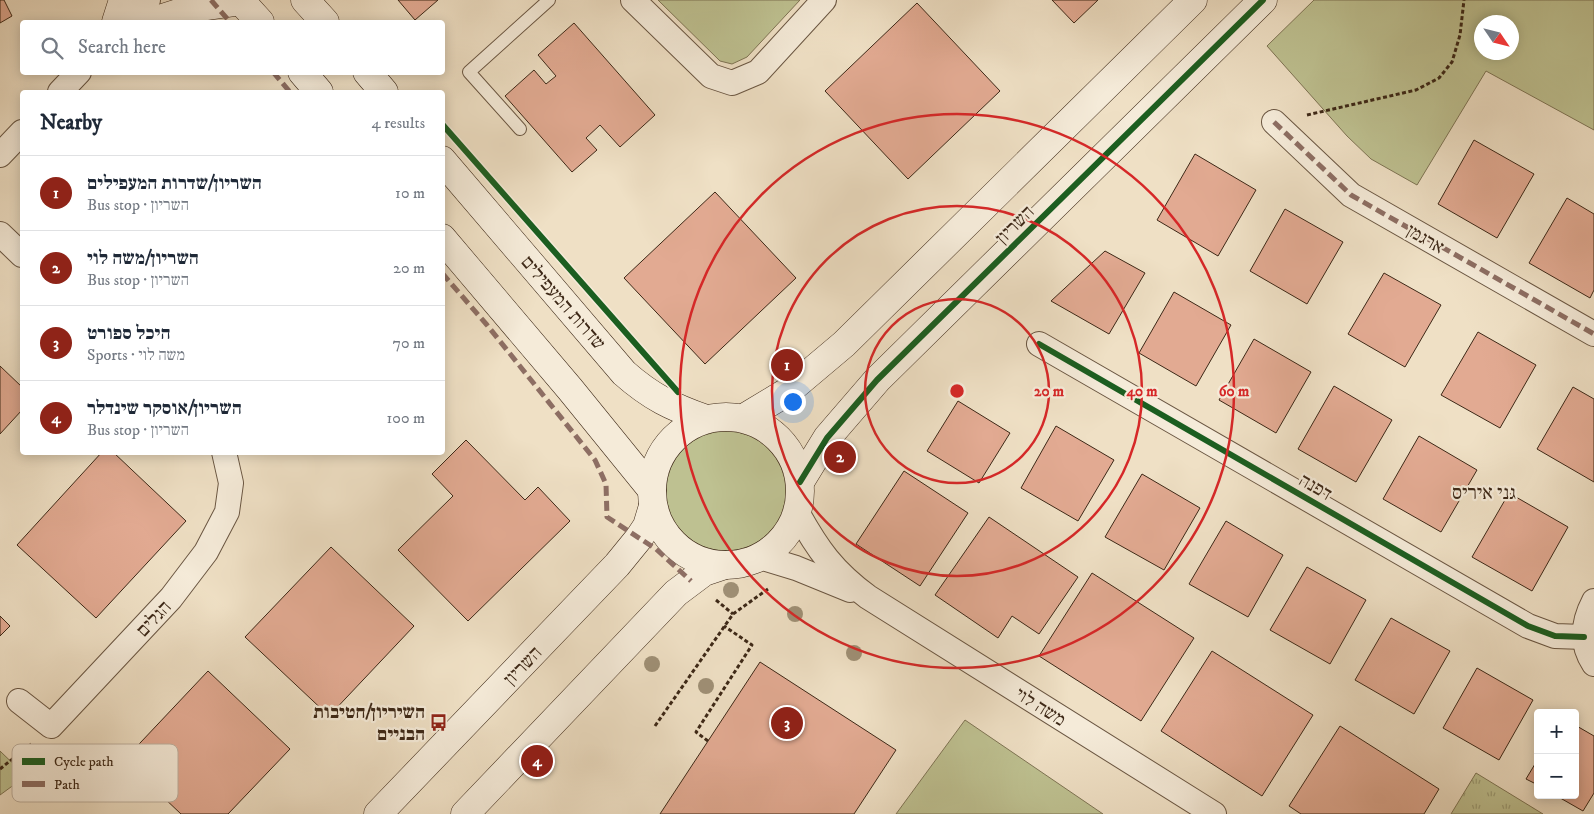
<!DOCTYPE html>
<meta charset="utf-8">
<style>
:root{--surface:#fff;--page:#f6f6f7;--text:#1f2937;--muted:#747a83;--line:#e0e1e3;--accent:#8f2418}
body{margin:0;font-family:"IM FELL DW Pica","Frank Ruhl Libre",serif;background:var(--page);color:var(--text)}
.controls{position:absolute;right:15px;bottom:15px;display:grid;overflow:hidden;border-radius:5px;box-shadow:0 2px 12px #0003}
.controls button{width:45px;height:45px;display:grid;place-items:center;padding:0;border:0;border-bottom:1px solid var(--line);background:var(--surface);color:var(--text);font:25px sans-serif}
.compass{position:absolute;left:1474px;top:15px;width:45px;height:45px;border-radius:50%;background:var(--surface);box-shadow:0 2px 12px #0003;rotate:125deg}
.you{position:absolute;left:792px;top:401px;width:18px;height:18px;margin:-12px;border:4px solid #fff;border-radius:50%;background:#1a73e8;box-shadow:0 0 0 8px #1a73e833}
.badge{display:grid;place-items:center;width:32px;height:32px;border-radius:50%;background:var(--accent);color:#fff;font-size:16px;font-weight:700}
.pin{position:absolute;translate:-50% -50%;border:2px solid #fff;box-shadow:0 1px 5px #0006}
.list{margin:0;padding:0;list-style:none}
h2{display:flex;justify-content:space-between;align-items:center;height:65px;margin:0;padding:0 20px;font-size:21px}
h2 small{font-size:16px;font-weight:400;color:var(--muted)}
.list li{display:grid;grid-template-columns:32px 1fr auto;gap:15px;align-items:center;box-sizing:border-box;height:75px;padding:0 20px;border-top:1px solid var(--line)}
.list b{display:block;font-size:19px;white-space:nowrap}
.list p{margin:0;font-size:16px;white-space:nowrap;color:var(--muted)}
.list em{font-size:16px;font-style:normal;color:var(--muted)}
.icon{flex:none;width:28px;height:28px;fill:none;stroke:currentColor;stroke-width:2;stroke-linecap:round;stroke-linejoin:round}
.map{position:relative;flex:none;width:1594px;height:814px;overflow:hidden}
.search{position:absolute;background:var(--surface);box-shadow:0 2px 12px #0003;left:20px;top:20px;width:425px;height:55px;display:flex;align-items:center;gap:12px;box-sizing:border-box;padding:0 18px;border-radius:5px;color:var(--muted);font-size:19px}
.panel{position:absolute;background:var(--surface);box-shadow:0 2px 12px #0003;left:20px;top:90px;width:425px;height:365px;border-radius:5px}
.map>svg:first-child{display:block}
</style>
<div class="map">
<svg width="1594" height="814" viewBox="0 0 1594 814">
<defs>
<pattern id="grass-tufts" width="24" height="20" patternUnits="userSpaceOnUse" patternTransform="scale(1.25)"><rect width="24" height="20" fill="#bec191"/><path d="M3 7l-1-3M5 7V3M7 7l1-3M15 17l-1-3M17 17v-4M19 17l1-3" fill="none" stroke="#9c9d75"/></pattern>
</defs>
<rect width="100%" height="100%" fill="#efe0c5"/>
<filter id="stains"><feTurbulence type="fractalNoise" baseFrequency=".004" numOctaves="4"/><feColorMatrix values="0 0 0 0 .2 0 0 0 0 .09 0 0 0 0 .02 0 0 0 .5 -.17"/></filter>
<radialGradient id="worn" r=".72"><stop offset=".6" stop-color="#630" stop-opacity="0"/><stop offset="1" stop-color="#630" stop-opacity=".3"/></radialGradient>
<path fill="url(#grass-tufts)" stroke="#7e7454" d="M1476,773l67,41h-92z"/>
<g fill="#bec191" stroke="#7e7454" fill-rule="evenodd">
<path d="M658,0h142l-53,57 -15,7 -12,-3z"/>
<path d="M1314,0h280v130l-108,-59 -69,114 -46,-26 -24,-23 -80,-90zM1482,22h30v30h-30z"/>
<circle cx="726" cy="491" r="60"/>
<path d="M965,720l138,94h-207z"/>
<path d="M0,751l26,25 -26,19z"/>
</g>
<g fill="#e2aa92" stroke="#3d2817">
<path d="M0,0h4l8,16 -12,7z"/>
<path d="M398,0h40l-23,20z"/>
<path d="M1052,0h46l-24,23z"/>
<path d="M917,3l83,88 -92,88 -83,-88z"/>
<path d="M574,23l81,92 -35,32 -20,-22 -14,13 11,12 -25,22 -67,-76 29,-26 12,14 10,-8 -18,-21z"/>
<path d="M1474,140l60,34 -37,64 -59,-34z"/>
<path d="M1195,154l61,36 -38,66 -61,-36z"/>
<path d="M715,192l81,86 -91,86 -81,-86z"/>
<path d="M1567,198l27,16v76l-4,8 -61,-35z"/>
<path d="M1285,209l58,33 -36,62 -57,-33z"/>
<path d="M1105,251l40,22 -36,61 -58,-33z"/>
<path d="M1384,273l57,32 -36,62 -57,-33z"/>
<path d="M1174,292l57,33 -35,61 -57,-33z"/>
<path d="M1478,332l58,33 -36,63 -59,-33z"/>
<path d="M1254,339l57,33 -35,61 -57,-33z"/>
<path d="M0,366l22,21v23l-22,24z"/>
<path d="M1334,386l58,34 -36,62 -58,-33z"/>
<path d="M1573,387l21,12v83l-57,-33z"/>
<path d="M958,401l52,32 -31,50 -52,-32z"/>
<path d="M1056,426l58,34 -36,61 -57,-33z"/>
<path d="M1419,436l58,34 -36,62 -58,-33z"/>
<path d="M466,440l59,60 13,-13 32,34 -102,100 -70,-71 55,-54 -21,-22z"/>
<path d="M102,452h11l73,69 -90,97 -79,-73z"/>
<path d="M904,471l64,42 -48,73 -64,-42z"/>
<path d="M1142,474l58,34 -36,62 -59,-33z"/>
<path d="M1509,493l59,34 -36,64 -60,-34z"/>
<path d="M989,517l89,60 -39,57 -27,-18 -14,22 -63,-43z"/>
<path d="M1226,521l57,34 -35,62 -59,-33z"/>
<path d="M331,547l83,79 -85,90 -84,-79z"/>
<path d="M1307,567l59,33 -36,64 -60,-34z"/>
<path d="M1092,573l102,65 -53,83 -102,-65z"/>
<path d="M0,616l10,10 -10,10z"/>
<path d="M1391,618l59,33 -36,63 -59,-34z"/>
<path d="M1212,651l101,64 -51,81 -101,-65z"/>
<path d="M760,662l136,88 -42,64h-194z"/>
<path d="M1477,668l56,32 -34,60 -56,-32z"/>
<path d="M208,671l82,78 -62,65h-47l-57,-54z"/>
<path d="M1575,725l19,11v57l-11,18 -28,-16h20z"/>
<path d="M1340,726l99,63 -15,25h-123l-12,-8z"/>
<path d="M1538,759v26l-12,-6z"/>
</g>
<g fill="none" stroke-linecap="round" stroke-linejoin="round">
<defs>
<path id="lane" d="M520,129l-51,-57 80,-72"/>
<g id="street">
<path d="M633,0l78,76 21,7 26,-11 66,-72"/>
<path d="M127,22l21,-22"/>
<path d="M60,92l19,-20"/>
<path d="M1274,122l77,73 243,139"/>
<path d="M0,155l22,-23"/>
<path d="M0,234l22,21"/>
<path d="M1039,344l489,282 27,10 29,1"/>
<path d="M797,512c21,38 36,59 71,85l346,217"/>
<path d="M760,557l36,11 54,22"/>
<path d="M1594,601c-11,21 -14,42 0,63"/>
<path d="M19,701l32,25 120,-128 35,-46 21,-40 4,-29 -7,-31"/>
</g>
<g id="secondary">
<path d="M240,0l20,22"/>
<path d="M305,0l20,22"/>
<path d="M116,22l7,-22"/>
<path d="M150,22l44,-14 48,-7"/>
<path d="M302,72l17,20"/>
<path d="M367,72l17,20"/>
<path d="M442,160l182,213c27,24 48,34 82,46"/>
<path d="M442,238l128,151 82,101"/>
<circle cx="726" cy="491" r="74"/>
<path d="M744,418l43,-26 57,-48 349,-344"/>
<path d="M800,482l27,-44 50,-58 386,-380"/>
<path d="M378,814l239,-249 22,-27 8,-12 6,-20"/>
<path d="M465,814l211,-221 28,-21 21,-7"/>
</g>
</defs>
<use href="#lane" stroke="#6a5642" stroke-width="14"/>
<use href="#street" stroke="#6a5642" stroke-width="26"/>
<use href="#secondary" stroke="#3d2817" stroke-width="29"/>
<g stroke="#3d2817" stroke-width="3" stroke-dasharray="4 2.5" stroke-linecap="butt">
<path d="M1307,115l109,-25 23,-12 13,-16 8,-27 4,-35"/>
<path d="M716,600l17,14"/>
<path d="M655,726l78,-112 35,-25"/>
<path d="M708,741l-12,-9 56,-87 -28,-19"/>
<path d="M0,769l31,-25"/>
</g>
<use href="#lane" stroke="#f5ebd9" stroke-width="12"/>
<use href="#street" stroke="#f5ebd9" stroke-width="24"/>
<use href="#secondary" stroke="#f5ebd9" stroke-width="28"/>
<g stroke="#8d6e63" stroke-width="5" stroke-dasharray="10 5" stroke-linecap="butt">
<path d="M211,0l19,22"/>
<path d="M273,72l17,20"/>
<path d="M1274,122l77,73 243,139"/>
<path d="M442,273l45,52 108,135 11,24 1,33 49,32 35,32"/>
</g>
<defs>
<g id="cycleway">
<path d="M442,124l236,268"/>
<path d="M1039,344l489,282 27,10 29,1"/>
<path d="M800,482l27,-44 50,-58 386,-380"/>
</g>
</defs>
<use href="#cycleway" stroke="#f5ebd9" stroke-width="9"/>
<use href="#cycleway" stroke="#1b5e20" stroke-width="6"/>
</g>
<g fill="#9f9076">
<circle cx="731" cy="590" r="8"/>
<circle cx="795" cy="614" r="8"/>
<circle cx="854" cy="653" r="8"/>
<circle cx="652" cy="664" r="8"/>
<circle cx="706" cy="686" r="8"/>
</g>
<g fill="none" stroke="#d62828" stroke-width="2.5">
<circle cx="957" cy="391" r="92"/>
<circle cx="957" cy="391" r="185"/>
<circle cx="957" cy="391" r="277"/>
</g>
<defs>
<symbol id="bus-bare" viewBox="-9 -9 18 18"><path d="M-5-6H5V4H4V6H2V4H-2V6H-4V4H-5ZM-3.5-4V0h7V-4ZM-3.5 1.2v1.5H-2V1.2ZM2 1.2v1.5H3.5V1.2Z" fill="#8f2418" stroke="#f5ebd9" stroke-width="2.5" paint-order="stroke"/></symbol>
</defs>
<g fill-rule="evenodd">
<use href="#bus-bare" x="426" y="710" width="25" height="25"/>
</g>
<g text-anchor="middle" stroke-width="4.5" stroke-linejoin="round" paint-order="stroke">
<g font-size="19" fill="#3d2817" stroke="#f5ebd9">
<text transform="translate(1014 224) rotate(-45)" y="7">השריון</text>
<text transform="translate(1426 238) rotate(30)" y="7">ארגמן</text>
<text transform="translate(564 302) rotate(49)" y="7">שדרות המעפילים</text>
<text transform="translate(1316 486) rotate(30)" y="7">דפנה</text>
<text transform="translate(153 618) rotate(-47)" y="7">הגלים</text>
<text transform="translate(522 665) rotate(-46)" y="7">השריון</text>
<text transform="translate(1041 706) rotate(32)" y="7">משה לוי</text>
</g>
<g font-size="19" font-weight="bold" fill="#3d2817" stroke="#f5ebd9" text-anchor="end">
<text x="425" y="718">השיריון/חטיבות<tspan x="425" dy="22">הבניים</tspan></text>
</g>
<g font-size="20" fill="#3d2817" stroke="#f5ebd9">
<text x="1484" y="499">גני איריס</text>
</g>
</g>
<rect x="12" y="744" width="166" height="58" rx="8" fill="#f5ebd9" stroke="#beb09f" stroke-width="1"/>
<rect x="22" y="758" width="23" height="7" fill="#1b5e20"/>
<rect x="22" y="781" width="23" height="6" fill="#8d6e63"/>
<g font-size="14" fill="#3d2817">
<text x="54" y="766">Cycle path</text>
<text x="54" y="789">Path</text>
</g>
<circle cx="957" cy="391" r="8" fill="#d62828" stroke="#f5ebd9" stroke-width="2.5"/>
<g font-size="15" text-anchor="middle" font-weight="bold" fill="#d62828" stroke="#f5ebd9" stroke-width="4.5" stroke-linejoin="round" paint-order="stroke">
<text x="1049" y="396">20 m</text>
<text x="1142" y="396">40 m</text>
<text x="1234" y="396">60 m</text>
</g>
<rect width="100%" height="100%" filter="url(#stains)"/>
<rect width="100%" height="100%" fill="url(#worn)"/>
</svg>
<div class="controls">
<button>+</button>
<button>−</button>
</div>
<svg class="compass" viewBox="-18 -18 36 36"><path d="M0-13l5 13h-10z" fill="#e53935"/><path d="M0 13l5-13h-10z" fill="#747a83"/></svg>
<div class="you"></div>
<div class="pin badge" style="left:787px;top:365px">1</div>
<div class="pin badge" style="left:840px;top:457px">2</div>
<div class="pin badge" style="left:787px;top:723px">3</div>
<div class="pin badge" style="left:537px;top:761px">4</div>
<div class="search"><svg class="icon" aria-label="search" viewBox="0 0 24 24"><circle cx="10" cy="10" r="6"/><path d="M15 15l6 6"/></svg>Search here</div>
<section class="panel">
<h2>Nearby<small>4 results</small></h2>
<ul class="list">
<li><span class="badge">1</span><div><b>השריון/שדרות המעפילים</b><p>Bus stop · השריון</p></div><em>10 m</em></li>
<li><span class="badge">2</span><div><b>השריון/משה לוי</b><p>Bus stop · השריון</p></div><em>20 m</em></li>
<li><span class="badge">3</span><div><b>היכל ספורט</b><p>Sports · משה לוי</p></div><em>70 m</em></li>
<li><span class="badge">4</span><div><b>השריון/אוסקר שינדלר</b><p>Bus stop · השריון</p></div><em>100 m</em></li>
</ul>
</section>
</div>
